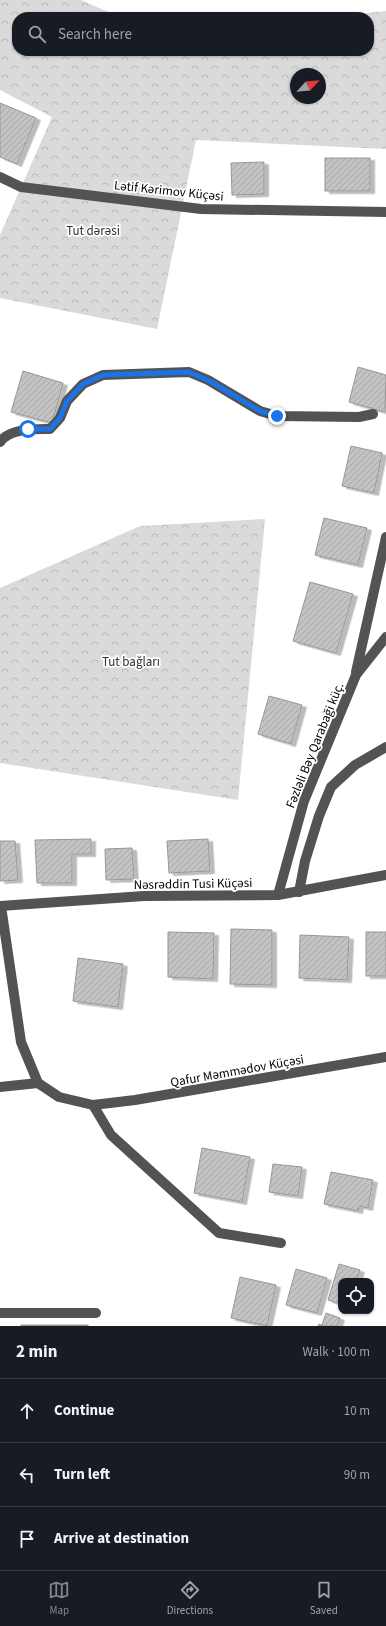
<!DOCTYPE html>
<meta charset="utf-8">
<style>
:root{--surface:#171b24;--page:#20242c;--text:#f1f3f6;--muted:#9ea1a6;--line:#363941;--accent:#858687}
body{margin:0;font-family:"Source Sans 3",sans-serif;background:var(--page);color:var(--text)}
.controls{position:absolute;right:12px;bottom:12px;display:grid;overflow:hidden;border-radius:8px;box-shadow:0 1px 3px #0004}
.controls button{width:36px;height:36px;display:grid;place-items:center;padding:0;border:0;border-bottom:1px solid var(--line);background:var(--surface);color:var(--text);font:20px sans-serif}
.compass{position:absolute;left:290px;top:68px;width:36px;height:36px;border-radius:50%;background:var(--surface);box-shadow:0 1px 3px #0004;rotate:64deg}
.stop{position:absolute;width:12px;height:12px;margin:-9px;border:3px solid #1a73e8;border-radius:50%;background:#fff}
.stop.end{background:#1a73e8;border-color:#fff;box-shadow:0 1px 4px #0008}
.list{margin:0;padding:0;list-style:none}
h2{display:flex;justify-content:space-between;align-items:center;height:52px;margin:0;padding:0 16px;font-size:17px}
h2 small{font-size:13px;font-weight:400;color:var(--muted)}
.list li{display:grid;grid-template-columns:26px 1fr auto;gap:12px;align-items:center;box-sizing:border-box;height:64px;padding:0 16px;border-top:1px solid var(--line)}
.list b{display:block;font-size:15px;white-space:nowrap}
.list em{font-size:13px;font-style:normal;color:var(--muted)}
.icon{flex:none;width:22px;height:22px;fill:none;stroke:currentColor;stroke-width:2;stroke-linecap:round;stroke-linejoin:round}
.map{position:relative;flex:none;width:386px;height:1326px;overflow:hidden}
.search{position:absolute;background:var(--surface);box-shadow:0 1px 3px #0004;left:12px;right:12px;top:12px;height:44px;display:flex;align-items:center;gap:10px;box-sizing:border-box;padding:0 14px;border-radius:16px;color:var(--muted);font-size:15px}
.sheet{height:244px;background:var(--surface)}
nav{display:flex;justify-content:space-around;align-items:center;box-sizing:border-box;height:56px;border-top:1px solid var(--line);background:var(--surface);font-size:11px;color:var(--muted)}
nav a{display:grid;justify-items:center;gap:2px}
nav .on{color:var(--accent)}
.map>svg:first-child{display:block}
</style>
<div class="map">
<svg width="386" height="1326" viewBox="0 0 386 1326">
<defs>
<pattern id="forest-crowns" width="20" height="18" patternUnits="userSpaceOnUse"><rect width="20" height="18" fill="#dadada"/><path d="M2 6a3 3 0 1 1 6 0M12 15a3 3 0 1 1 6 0" fill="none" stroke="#b9b9b9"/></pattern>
<pattern id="building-hatch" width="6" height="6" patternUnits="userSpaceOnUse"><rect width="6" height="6" fill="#c3c3c3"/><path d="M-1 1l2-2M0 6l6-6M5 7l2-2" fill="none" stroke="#a6a6a6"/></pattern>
<filter id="shadow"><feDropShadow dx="4.5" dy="2.5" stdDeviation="0" flood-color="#0004"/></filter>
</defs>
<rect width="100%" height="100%" fill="#fff"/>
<g fill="url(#forest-crowns)" fill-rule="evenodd">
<path d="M0,0h81l25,11 21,6h-110v34h352v-34h-38l55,-6v138l-190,-9 -39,189 -157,-31v-63l52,-118 -52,-27zM296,74h24v24h-24z"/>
<path d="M265,519l-27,281 -238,-37v-175l140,-62z"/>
</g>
<g fill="url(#building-hatch)" stroke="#979797" filter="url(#shadow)">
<path d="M0,103l36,15 -19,46 -17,-7z"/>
<rect x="325" y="158" width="45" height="33"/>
<path d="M264,162v32l-32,1 -1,-32z"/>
<path d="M358,367l28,8 -1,37 -36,-10z"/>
<path d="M23,371l40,12 -11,40 -41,-11z"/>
<path d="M351,446l31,7 -8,40 -32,-7z"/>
<path d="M324,518l43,10 -9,37 -43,-10z"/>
<path d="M310,582l43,12 -17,59 -43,-12z"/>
<path d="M269,696l33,9 -11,39 -33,-10z"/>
<path d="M91,839v15h-19v29h-35l-2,-43z"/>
<path d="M208,839l2,32 -41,2 -2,-32z"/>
<path d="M0,841h15l3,39 -18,1z"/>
<path d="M132,848l2,31 -28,1 -1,-31z"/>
<path d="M231,929l41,1v55l-42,-1z"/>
<path d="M168,932l46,1 -1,46 -45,-2z"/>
<rect x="366" y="932" width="20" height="44"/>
<path d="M300,935l49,2 -2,43 -48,-2z"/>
<path d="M78,958l45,6 -5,43 -45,-6z"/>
<path d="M202,1148l48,9 -8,45 -48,-9z"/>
<path d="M273,1164l29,3 -4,29 -29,-4z"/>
<path d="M331,1172l42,8 -5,28 -9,-2 -1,5 -34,-7z"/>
<path d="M339,1264l21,6 -4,11h-15v23l-13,-4z"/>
<path d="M296,1269l31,9 -10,35 -31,-8z"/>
<path d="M240,1277l36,8 -9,41 -36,-8z"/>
<path d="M326,1313l14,5 -3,8h-19l1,-2 3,1z"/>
<rect x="21" y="1325" width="67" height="1"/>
</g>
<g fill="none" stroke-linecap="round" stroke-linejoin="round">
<g stroke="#535353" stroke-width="10">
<path d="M0,177l21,10 180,22 185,3"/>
<path d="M0,442c10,-14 34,-13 50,-13l10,-11 7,-17 16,-17 20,-9 86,-3 19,8 52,31 17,5 82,1 14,-3"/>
<path d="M356,672l30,-135"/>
<path d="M299,892l6,-31 14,-45 12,-29 24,-22 31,-18"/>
<path d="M278,895l26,-94 52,-126 30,-38"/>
<path d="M0,906l144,-10 134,-1 108,-20"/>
<path d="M1,906l20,136 17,41 21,14 34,8 42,-5 251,-43"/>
<path d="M0,1087l38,-4"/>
<path d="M93,1105l18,30 108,98 62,10"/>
<path d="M0,1313h96"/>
</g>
</g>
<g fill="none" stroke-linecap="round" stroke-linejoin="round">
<path stroke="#1a73e8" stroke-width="5" d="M28,429h22l10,-11 7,-17 16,-17 20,-9 85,-3 20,8 52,31 17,5"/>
</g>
<g text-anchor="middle" stroke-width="3.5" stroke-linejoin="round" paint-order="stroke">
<g font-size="13" fill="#000" stroke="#fff">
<text transform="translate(169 190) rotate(6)" y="5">Lətif Kərimov Küçəsi</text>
<text transform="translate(314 745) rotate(-68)" y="5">Fəzləli Bəy Qarabaği küç.</text>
<text transform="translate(193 883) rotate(-1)" y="5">Nəsrəddin Tusi Küçəsi</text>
<text transform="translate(237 1070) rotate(-10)" y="5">Qafur Məmmədov Küçəsi</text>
</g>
<g font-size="13" fill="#313131" stroke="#fff">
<text x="93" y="235">Tut dərəsi</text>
<text x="131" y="666">Tut bağları</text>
</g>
</g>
</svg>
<div class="controls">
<button><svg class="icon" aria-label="locate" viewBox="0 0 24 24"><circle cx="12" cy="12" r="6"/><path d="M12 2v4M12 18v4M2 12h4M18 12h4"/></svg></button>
</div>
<svg class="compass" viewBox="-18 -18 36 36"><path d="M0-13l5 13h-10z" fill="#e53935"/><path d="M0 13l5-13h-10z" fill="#9ea1a6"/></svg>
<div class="stop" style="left:28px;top:429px"></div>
<div class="stop end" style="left:277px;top:416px"></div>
<div class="search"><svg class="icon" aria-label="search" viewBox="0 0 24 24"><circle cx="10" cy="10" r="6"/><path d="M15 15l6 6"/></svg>Search here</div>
</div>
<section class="sheet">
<h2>2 min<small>Walk · 100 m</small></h2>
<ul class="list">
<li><svg class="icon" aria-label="ahead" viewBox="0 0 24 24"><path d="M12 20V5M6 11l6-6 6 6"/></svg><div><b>Continue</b></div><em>10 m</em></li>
<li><svg class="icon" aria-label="left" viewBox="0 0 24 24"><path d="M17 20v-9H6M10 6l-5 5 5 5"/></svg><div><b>Turn left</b></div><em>90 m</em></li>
<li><svg class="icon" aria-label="arrive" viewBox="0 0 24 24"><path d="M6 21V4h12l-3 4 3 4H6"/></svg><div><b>Arrive at destination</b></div></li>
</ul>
</section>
<nav>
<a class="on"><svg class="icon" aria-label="map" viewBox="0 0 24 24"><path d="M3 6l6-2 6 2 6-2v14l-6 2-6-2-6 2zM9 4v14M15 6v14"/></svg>Map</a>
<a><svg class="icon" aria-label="directions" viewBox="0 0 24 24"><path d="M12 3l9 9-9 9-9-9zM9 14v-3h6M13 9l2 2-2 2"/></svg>Directions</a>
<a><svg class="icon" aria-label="saved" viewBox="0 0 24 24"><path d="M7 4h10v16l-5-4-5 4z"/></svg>Saved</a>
</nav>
